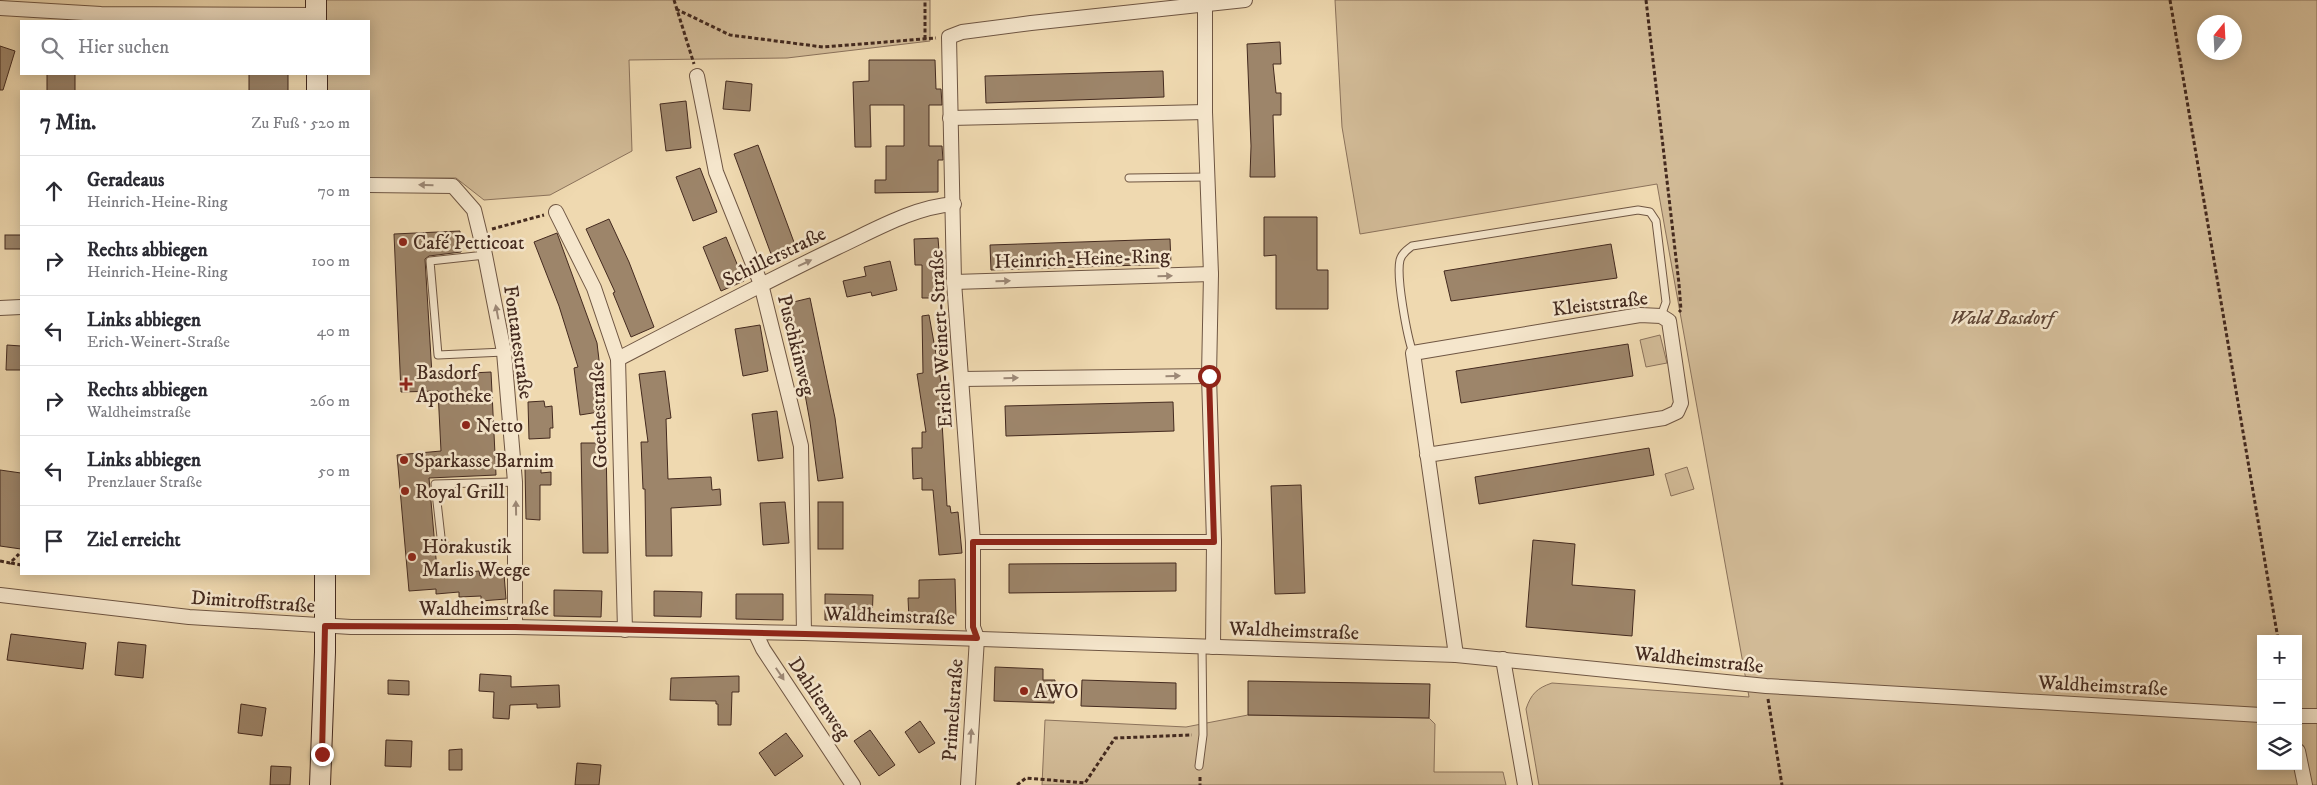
<!DOCTYPE html>
<html lang="de">
<meta charset="utf-8">
<style>
:root{--surface:#fff;--page:#f2f2f3;--text:#2b2b33;--muted:#7c7c81;--line:#e1e1e2}
body{margin:0;font-family:"IM FELL DW Pica",serif;background:var(--page);color:var(--text)}
.controls{position:absolute;right:15px;bottom:15px;display:grid;overflow:hidden;border-radius:0px;box-shadow:0 2px 12px #0003}
.controls button{width:45px;height:45px;display:grid;place-items:center;padding:0;border:0;border-bottom:1px solid var(--line);background:var(--surface);color:var(--text);font:25px sans-serif}
.compass{position:absolute;left:2197px;top:15px;width:45px;height:45px;border-radius:50%;background:var(--surface);box-shadow:0 2px 12px #0003;rotate:18deg}
.stop{position:absolute;width:15px;height:15px;margin:-11px;border:4px solid #8f2418;border-radius:50%;background:#fff}
.stop.end{background:#8f2418;border-color:#fff;box-shadow:0 1px 5px #0008}
.list{margin:0;padding:0;list-style:none}
h2{display:flex;justify-content:space-between;align-items:center;height:65px;margin:0;padding:0 20px;font-size:21px}
h2 small{font-size:16px;font-weight:400;color:var(--muted)}
.list li{display:grid;grid-template-columns:32px 1fr auto;gap:15px;align-items:center;box-sizing:border-box;height:70px;padding:0 20px;border-top:1px solid var(--line)}
.list b{display:block;font-size:19px;white-space:nowrap}
.list p{margin:0;font-size:16px;white-space:nowrap;color:var(--muted)}
.list em{font-size:16px;font-style:normal;color:var(--muted)}
.icon{flex:none;width:28px;height:28px;fill:none;stroke:currentColor;stroke-width:2;stroke-linecap:round;stroke-linejoin:round}
.map{position:relative;flex:none;width:2317px;height:785px;overflow:hidden}
.search{position:absolute;background:var(--surface);box-shadow:0 2px 12px #0003;left:20px;top:20px;width:350px;height:55px;display:flex;align-items:center;gap:12px;box-sizing:border-box;padding:0 18px;border-radius:0px;color:var(--muted);font-size:19px}
.panel{position:absolute;background:var(--surface);box-shadow:0 2px 12px #0003;left:20px;top:90px;width:350px;height:485px;border-radius:0px}
.map>svg:first-child{display:block}
</style>
<div class="map">
<svg width="2317" height="785" viewBox="0 0 2317 785">
<rect width="100%" height="100%" fill="#efd9b0"/>
<filter id="stains"><feTurbulence type="fractalNoise" baseFrequency=".004" numOctaves="4"/><feColorMatrix values="0 0 0 0 .2 0 0 0 0 .09 0 0 0 0 .02 0 0 0 .5 -.17"/></filter>
<radialGradient id="worn" r=".72"><stop offset=".6" stop-color="#630" stop-opacity="0"/><stop offset="1" stop-color="#630" stop-opacity=".3"/></radialGradient>
<g fill="#d2bb97" stroke="#8b725b" fill-rule="evenodd">
<path d="M322,0h608v41l-143,17 -158,2 3,91 -82,44 -66,5 -28,-22h-87v-87h-46v-17h46v-53h-47z"/>
<path d="M1335,0h982v785h-778l-13,-76c5,-15 11,-21 26,-26l197,14 -92,-513 -297,50 -18,-107zM2204,22h30v30h-30zM2261,639h37v127h-37z"/>
<path d="M1660,335l7,28 -21,4 -6,-27z"/>
<path d="M1687,467l7,22 -23,7 -6,-22z"/>
<path d="M1248,715l181,3 6,6 -1,48h69l3,13h-464l3,-65 141,7z"/>
</g>
<g fill="#9d856a" stroke="#442a1f">
<path d="M1280,42l1,22h-8l3,29h5v22h-8l2,62h-25l1,-31 -4,-102z"/>
<path d="M0,46l15,5 -12,39h-3z"/>
<path d="M869,60h66l1,29h5l1,16h-13v41h13l1,14h-5v32l-63,1v-13h11v-34h18v-41h-34l1,42h-16l-2,-65 16,-1z"/>
<path d="M1163,71l1,26 -178,6 -1,-27z"/>
<rect x="47" y="74" width="28" height="17"/>
<rect x="249" y="74" width="39" height="17"/>
<path d="M726,81l26,3 -2,27 -27,-2z"/>
<path d="M686,101l5,47 -25,3 -6,-47z"/>
<path d="M758,145l40,108 -24,9 -40,-108z"/>
<path d="M700,168l17,44 -24,9 -17,-44z"/>
<path d="M1264,217h53v53h11v39h-52v-54l-12,1z"/>
<path d="M609,219l20,43 25,65 -23,10 -18,-44 2,-1 -29,-63z"/>
<path d="M460,231l1,21 -32,4 -4,3 7,116 59,-3 5,103 -67,3 8,92 22,-2 1,5 19,-2 1,5 24,-2 2,25 -25,2v-5l-22,1v-5l-23,2v-5l-27,2 -12,-136 44,-4 -3,-60 -37,1 -7,-158z"/>
<path d="M557,233l40,110 8,68 -25,4 -6,-47 4,-1 -19,-61 -25,-64z"/>
<rect x="5" y="235" width="16" height="14"/>
<path d="M726,237l18,44 -23,10 -18,-44z"/>
<path d="M938,238l2,26h-4v34h-14v-33h-7l-1,-26z"/>
<path d="M1170,239l1,25 -180,6 -1,-25z"/>
<path d="M1611,244l6,34 -166,23 -7,-30z"/>
<path d="M890,261l7,29 -25,6 -1,-4 -24,5 -4,-16 23,-5 -2,-9z"/>
<path d="M810,298l25,120 8,60 -25,3 -8,-59 -13,-72 -12,-46z"/>
<path d="M929,315l19,106 -6,1 5,84h3l1,7 7,-1 4,41 -23,2 -6,-65h-11v-12l-9,1 -1,-31h10v-16h4l-9,-58 6,-1 -1,-57z"/>
<path d="M760,325l8,46 -25,5 -8,-47z"/>
<path d="M1628,344l5,32 -172,27 -5,-32z"/>
<path d="M7,345l14,1v24h-15z"/>
<path d="M665,371l6,47 -5,1 2,60 43,-2 1,13 8,-1 1,16 -50,3 1,48h-26l-1,-67h-2l-2,-47h7l-9,-68z"/>
<path d="M544,401l1,6 7,-1 1,22h-3v10l-21,1 -1,-37z"/>
<path d="M1173,402l1,29 -168,5 -1,-30z"/>
<path d="M777,411l6,47 -25,3 -6,-47z"/>
<path d="M581,443h25l2,110h-25z"/>
<path d="M1649,448l5,27 -175,29 -4,-27z"/>
<path d="M525,468h16v5l10,-1v13h-11v35l-14,-1z"/>
<path d="M0,470l21,3v76l-21,-3z"/>
<path d="M1301,485l4,108 -30,1 -4,-108z"/>
<path d="M785,502l4,41 -26,2 -3,-42z"/>
<rect x="818" y="502" width="25" height="47"/>
<path d="M1533,540l42,4 -3,41 63,5 -3,46 -106,-9z"/>
<path d="M1176,563v28l-167,2v-29z"/>
<path d="M955,579l1,39 -47,1 -1,-21h11v-18z"/>
<path d="M554,590l48,1 -1,26 -47,-1z"/>
<path d="M654,591l48,1 -1,25 -47,-1z"/>
<path d="M736,594h47v26l-47,-1z"/>
<path d="M825,594l48,1 -1,26 -47,-1z"/>
<path d="M11,634l75,9 -3,26 -76,-9z"/>
<path d="M118,642l28,3 -3,33 -28,-3z"/>
<path d="M995,667l48,2v11h12l-1,23 -60,-2z"/>
<path d="M480,674l31,2v11l48,-2 1,22 -23,1v-4l-27,1 -1,14 -16,-1 1,-26 -15,-1z"/>
<path d="M739,676v16h-7l-1,33h-13v-21h-2v-3l-46,-1 1,-22z"/>
<path d="M388,680l21,1v14l-21,-1z"/>
<path d="M1082,680l94,3v26l-95,-3z"/>
<path d="M1248,681l182,3 -1,34 -181,-3z"/>
<path d="M241,704l25,4 -4,28 -24,-3z"/>
<path d="M920,721l15,22 -16,10 -14,-21z"/>
<path d="M870,730l25,35 -16,11 -25,-35z"/>
<path d="M786,733l17,23 -28,20 -16,-23z"/>
<path d="M386,740l26,1 -1,26 -26,-1z"/>
<path d="M462,749v21h-13v-20z"/>
<path d="M577,763l24,2 -2,20h-24z"/>
<path d="M271,766l20,1 -1,18h-20z"/>
</g>
<g fill="none" stroke-linecap="round" stroke-linejoin="round">
<defs>
<g id="lane">
<path d="M1129,178l79,-1"/>
<path d="M485,255l-55,6 8,94 66,-3"/>
<path d="M1413,353c-6,-17 -17,-76 -13,-93 2,-7 7,-10 12,-14l226,-36 12,2 6,9 10,81 -5,14"/>
<path d="M515,482l-80,2 7,62 74,4"/>
<path d="M1199,766l4,-31 -1,-89"/>
</g>
<g id="street">
<path d="M1205,5v107l6,162 -2,102 5,166 -1,105"/>
<path d="M0,8l101,6 215,1"/>
<path d="M697,76l19,96 45,112 40,162 3,187"/>
<path d="M950,118l255,-6"/>
<path d="M369,185l84,1 21,24 11,45 19,97 11,130v145"/>
<path d="M556,212l38,76 24,71 7,271"/>
<path d="M954,282l257,-8"/>
<path d="M0,308l21,-1"/>
<path d="M618,359c73,-38 145,-76 218,-111 37,-17 77,-41 118,-44"/>
<path d="M962,379l247,-3"/>
<path d="M1427,455l237,-37 13,-6 4,-9 -12,-82 -8,-5 -21,-1 -227,38 43,302"/>
<path d="M973,542h241"/>
<path d="M0,595l189,22 162,10h164l289,6 652,22 310,31 495,29"/>
<path d="M755,632l8,17 90,136"/>
<path d="M1503,659l22,126"/>
<path d="M2298,716h19"/>
<path d="M2298,751l7,34"/>
<path d="M968,785l9,-147 -4,-11v-85l-19,-260 -5,-245 13,-5 69,-9 214,-23"/>
</g>
<g id="secondary">
<path d="M316,0v21"/>
<path d="M317,74v17"/>
<path d="M320,785l5,-133v-78"/>
</g>
</defs>
<use href="#lane" stroke="#6f5643" stroke-width="9"/>
<use href="#street" stroke="#6f5643" stroke-width="16"/>
<use href="#secondary" stroke="#442a1f" stroke-width="22"/>
<g stroke="#442a1f" stroke-width="3" stroke-dasharray="4 2.5" stroke-linecap="butt">
<path d="M674,0l20,64"/>
<path d="M1646,0l33,284 2,26 -2,2"/>
<path d="M2170,0l108,639"/>
<path d="M676,9l54,26 93,12 113,-9"/>
<path d="M925,39v-39"/>
<path d="M492,229l52,-14"/>
<path d="M0,561l10,2 9,-9"/>
<path d="M11,563l10,2"/>
<path d="M1768,699l14,86"/>
<path d="M1200,777v8"/>
<path d="M1017,785l9,-7 59,5 30,-45 77,-3"/>
</g>
<use href="#lane" stroke="#f5e6cc" stroke-width="7"/>
<use href="#street" stroke="#f5e6cc" stroke-width="14"/>
<use href="#secondary" stroke="#f5e6cc" stroke-width="20"/>
</g>
<defs><path id="oneway-solid" d="M-6-.8H1V-3.2L6.5 0L1 3.2V.8H-6Z" transform="scale(1.25)"/></defs>
<g fill="#9c8876">
<use href="#oneway-solid" transform="translate(426 185) rotate(-179)"/>
<use href="#oneway-solid" transform="translate(805 263) rotate(-25)"/>
<use href="#oneway-solid" transform="translate(1165 276) rotate(-2)"/>
<use href="#oneway-solid" transform="translate(1003 281) rotate(-2)"/>
<use href="#oneway-solid" transform="translate(497 312) rotate(-101)"/>
<use href="#oneway-solid" transform="translate(1173 376) rotate(-1)"/>
<use href="#oneway-solid" transform="translate(1011 378) rotate(-1)"/>
<use href="#oneway-solid" transform="translate(516 508) rotate(-91)"/>
<use href="#oneway-solid" transform="translate(780 674) rotate(56)"/>
<use href="#oneway-solid" transform="translate(971 736) rotate(-86)"/>
</g>
<g fill="none" stroke-linecap="round" stroke-linejoin="round">
<path stroke="#8f2418" stroke-width="6" d="M322,754l3,-128 190,1 462,11 -4,-11v-85h241l-5,-166"/>
</g>
<g fill="#8f2418" stroke="#f5e6cc" stroke-width="2">
<circle cx="403" cy="242" r="5"/>
<path d="M403.5 376.5h5v5h5v5h-5v5h-5v-5h-5v-5h5z"/>
<circle cx="466" cy="425" r="5"/>
<circle cx="404" cy="460" r="5"/>
<circle cx="405" cy="491" r="5"/>
<circle cx="412" cy="557" r="5"/>
<circle cx="1024" cy="691" r="5"/>
</g>
<g text-anchor="middle" stroke-width="5" stroke-linejoin="round" paint-order="stroke">
<g font-size="20" fill="#442a1f" stroke="#f5e6cc" text-anchor="start">
<text x="413" y="249">Café Petticoat</text>
<text x="416" y="379">Basdorf<tspan x="416" dy="23">Apotheke</tspan></text>
<text x="476" y="432">Netto</text>
<text x="414" y="467">Sparkasse Barnim</text>
<text x="415" y="498">Royal Grill</text>
<text x="422" y="553">Hörakustik<tspan x="422" dy="23">Marlis Weege</tspan></text>
<text x="1034" y="698">AWO</text>
</g>
<g font-size="20" fill="#442a1f" stroke="#f5e6cc">
<text transform="translate(774 256) rotate(-26)" y="7">Schillerstraße</text>
<text transform="translate(1082 258) rotate(-2)" y="7">Heinrich-Heine-Ring</text>
<text transform="translate(1600 303) rotate(-7)" y="7">Kleiststraße</text>
<text transform="translate(940 339) rotate(-93)" y="7">Erich-Weinert-Straße</text>
<text transform="translate(519 342) rotate(82)" y="7">Fontanestraße</text>
<text transform="translate(797 345) rotate(76)" y="7">Puschkinweg</text>
<text transform="translate(598 415) rotate(-92)" y="7">Goethestraße</text>
<text transform="translate(253 601) rotate(4)" y="7">Dimitroffstraße</text>
<text x="484" y="615">Waldheimstraße</text>
<text transform="translate(890 615) rotate(2)" y="7">Waldheimstraße</text>
<text transform="translate(1294 630) rotate(2)" y="7">Waldheimstraße</text>
<text transform="translate(1699 659) rotate(6)" y="7">Waldheimstraße</text>
<text transform="translate(2103 685) rotate(3)" y="7">Waldheimstraße</text>
<text transform="translate(820 698) rotate(56)" y="7">Dahlienweg</text>
<text transform="translate(952 710) rotate(-86)" y="7">Primelstraße</text>
</g>
<g font-size="20" font-style="italic" fill="#604737" stroke="#f5e6cc">
<text x="2002" y="324">Wald Basdorf</text>
</g>
</g>
<rect width="100%" height="100%" filter="url(#stains)"/>
<rect width="100%" height="100%" fill="url(#worn)"/>
</svg>
<div class="controls">
<button>+</button>
<button>−</button>
<button><svg class="icon" aria-label="layers" viewBox="0 0 24 24"><path d="M12 4l9 5-9 5-9-5zM3 14l9 5 9-5"/></svg></button>
</div>
<svg class="compass" viewBox="-18 -18 36 36"><path d="M0-13l5 13h-10z" fill="#e53935"/><path d="M0 13l5-13h-10z" fill="#7c7c81"/></svg>
<div class="stop" style="left:1209px;top:376px"></div>
<div class="stop end" style="left:322px;top:754px"></div>
<div class="search"><svg class="icon" aria-label="search" viewBox="0 0 24 24"><circle cx="10" cy="10" r="6"/><path d="M15 15l6 6"/></svg>Hier suchen</div>
<section class="panel">
<h2>7 Min.<small>Zu Fuß · 520 m</small></h2>
<ul class="list">
<li><svg class="icon" aria-label="ahead" viewBox="0 0 24 24"><path d="M12 20V5M6 11l6-6 6 6"/></svg><div><b>Geradeaus</b><p>Heinrich-Heine-Ring</p></div><em>70 m</em></li>
<li><svg class="icon" aria-label="right" viewBox="0 0 24 24"><path d="M7 20v-9h11M14 6l5 5-5 5"/></svg><div><b>Rechts abbiegen</b><p>Heinrich-Heine-Ring</p></div><em>100 m</em></li>
<li><svg class="icon" aria-label="left" viewBox="0 0 24 24"><path d="M17 20v-9H6M10 6l-5 5 5 5"/></svg><div><b>Links abbiegen</b><p>Erich-Weinert-Straße</p></div><em>40 m</em></li>
<li><svg class="icon" aria-label="right" viewBox="0 0 24 24"><path d="M7 20v-9h11M14 6l5 5-5 5"/></svg><div><b>Rechts abbiegen</b><p>Waldheimstraße</p></div><em>260 m</em></li>
<li><svg class="icon" aria-label="left" viewBox="0 0 24 24"><path d="M17 20v-9H6M10 6l-5 5 5 5"/></svg><div><b>Links abbiegen</b><p>Prenzlauer Straße</p></div><em>50 m</em></li>
<li><svg class="icon" aria-label="arrive" viewBox="0 0 24 24"><path d="M6 21V4h12l-3 4 3 4H6"/></svg><div><b>Ziel erreicht</b></div></li>
</ul>
</section>
</div>
